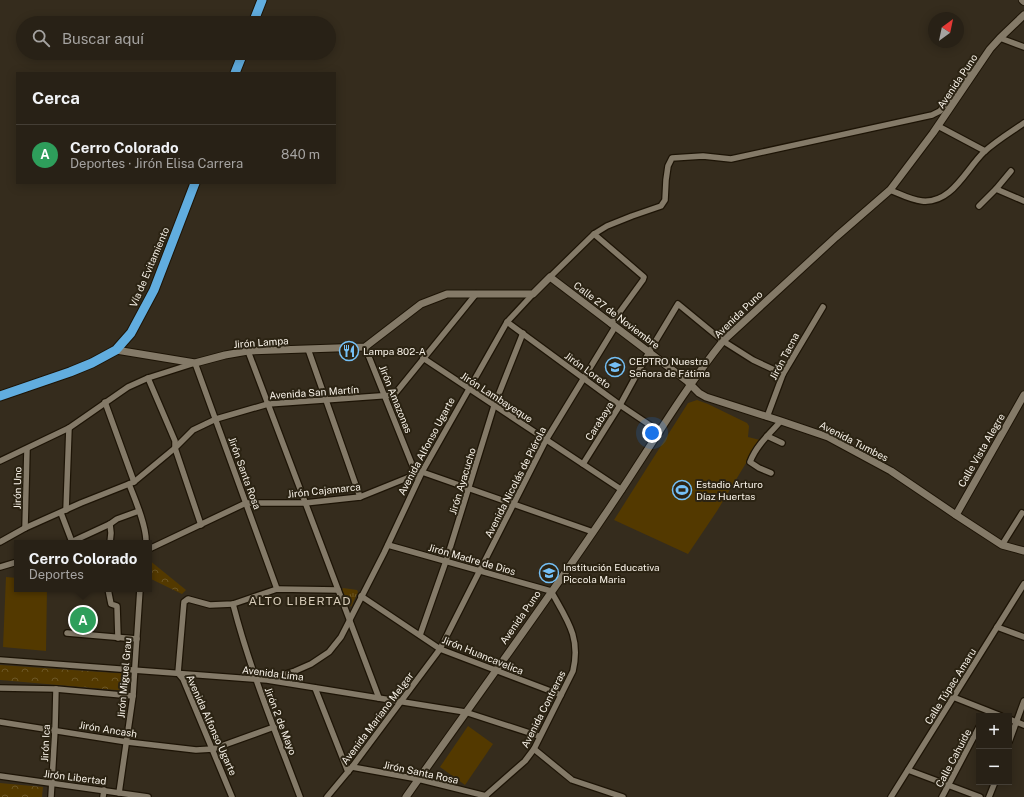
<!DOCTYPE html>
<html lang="es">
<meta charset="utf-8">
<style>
:root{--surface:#282116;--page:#342e23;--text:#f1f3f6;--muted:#a5a3a1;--line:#443e35;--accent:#ea580c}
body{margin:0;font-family:"Public Sans",sans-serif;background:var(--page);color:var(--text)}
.controls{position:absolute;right:12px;bottom:12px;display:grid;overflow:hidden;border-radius:0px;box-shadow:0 2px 10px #0003}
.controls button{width:36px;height:36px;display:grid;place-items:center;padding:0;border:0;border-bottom:1px solid var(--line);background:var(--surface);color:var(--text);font:20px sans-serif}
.compass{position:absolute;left:928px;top:12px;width:36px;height:36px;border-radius:50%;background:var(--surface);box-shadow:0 2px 10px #0003;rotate:33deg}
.you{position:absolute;left:652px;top:433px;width:14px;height:14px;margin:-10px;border:3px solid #fff;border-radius:50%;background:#1a73e8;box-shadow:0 0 0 6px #1a73e833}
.badge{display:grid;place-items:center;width:26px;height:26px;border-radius:50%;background:var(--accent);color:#fff;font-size:13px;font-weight:700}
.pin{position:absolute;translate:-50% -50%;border:2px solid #fff;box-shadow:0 1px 4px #0006}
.popup{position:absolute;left:14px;top:540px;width:138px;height:52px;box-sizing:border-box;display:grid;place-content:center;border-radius:0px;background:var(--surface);filter:drop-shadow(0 1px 3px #0005);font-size:13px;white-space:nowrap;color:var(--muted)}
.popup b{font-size:15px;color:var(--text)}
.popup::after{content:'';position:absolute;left:50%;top:100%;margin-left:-8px;border:8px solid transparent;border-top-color:var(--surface)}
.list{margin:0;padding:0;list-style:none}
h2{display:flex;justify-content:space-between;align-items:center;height:52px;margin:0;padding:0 16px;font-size:17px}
h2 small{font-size:13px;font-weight:400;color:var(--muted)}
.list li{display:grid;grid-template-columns:26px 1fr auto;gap:12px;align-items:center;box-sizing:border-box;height:60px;padding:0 16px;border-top:1px solid var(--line)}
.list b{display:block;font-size:15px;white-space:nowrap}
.list p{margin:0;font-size:13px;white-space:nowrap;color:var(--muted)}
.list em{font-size:13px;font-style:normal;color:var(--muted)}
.icon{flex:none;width:22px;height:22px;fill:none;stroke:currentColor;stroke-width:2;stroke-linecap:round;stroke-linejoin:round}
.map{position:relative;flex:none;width:1024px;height:797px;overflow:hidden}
.search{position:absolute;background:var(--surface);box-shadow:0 2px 10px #0003;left:16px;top:16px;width:320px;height:44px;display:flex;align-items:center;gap:10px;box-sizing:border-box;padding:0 14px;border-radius:22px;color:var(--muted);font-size:15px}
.panel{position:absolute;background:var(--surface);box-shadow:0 2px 10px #0003;left:16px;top:72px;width:320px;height:112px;border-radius:0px}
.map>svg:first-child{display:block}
</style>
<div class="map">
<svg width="1024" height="797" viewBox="0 0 1024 797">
<defs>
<pattern id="grass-tufts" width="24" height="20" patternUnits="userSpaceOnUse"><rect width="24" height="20" fill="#533900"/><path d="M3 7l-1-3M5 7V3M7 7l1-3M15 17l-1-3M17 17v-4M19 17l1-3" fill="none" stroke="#6c5625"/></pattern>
<pattern id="park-crowns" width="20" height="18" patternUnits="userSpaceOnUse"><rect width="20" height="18" fill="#533900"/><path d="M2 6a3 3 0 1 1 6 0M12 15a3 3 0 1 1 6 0" fill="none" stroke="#6c5625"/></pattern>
</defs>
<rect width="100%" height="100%" fill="#352c1d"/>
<path fill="url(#grass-tufts)" d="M343,588l14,2 1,2 -7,15 -9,-17z"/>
<g fill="url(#park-crowns)">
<path d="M149,560l37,30 -4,4 -33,-16z"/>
<path d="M0,665l130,9 -2,17 -128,-11z"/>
<path d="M0,783l43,4 -1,10h-42z"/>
</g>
<g fill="#533900">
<path d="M697,400l11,4 39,19 2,3 -1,11 12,3 -43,71 -29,43 -74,-34 74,-117z"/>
<path d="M6,577l11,1v11h30l-1,62 -43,-4z"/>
<path d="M468,726l25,18 -28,41 -25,-18z"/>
</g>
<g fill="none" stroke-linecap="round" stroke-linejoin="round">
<defs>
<g id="minor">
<path d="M1000,38l24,9"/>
<path d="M938,126l47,25"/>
<path d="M996,189l28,12"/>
<path d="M890,190c10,4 21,10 32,11 30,3 44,-32 62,-49 12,-11 27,-20 40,-29"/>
<path d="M979,206l17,-17 15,-18"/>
<path d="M594,234l50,43 -1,3 -32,44"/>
<path d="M550,277l44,-43 13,-8 25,-10 29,-10 4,-6 1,-20 2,-14 4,-8 31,-2 28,3 201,-44 8,-4 27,-36 7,-2"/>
<path d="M507,322l113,83 40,27"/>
<path d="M365,347l52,130"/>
<path d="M308,349l52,148"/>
<path d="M248,351l131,347"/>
<path d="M423,358l199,132"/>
<path d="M148,378l27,63v7l26,77"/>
<path d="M105,402l29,80"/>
<path d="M767,417l16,-43 40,-67"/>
<path d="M767,436l15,7"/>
<path d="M0,461l69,-33 59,-41 20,-9 47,-15 82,226"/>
<path d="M583,464l37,-59 29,-53 29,-48 45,37 30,19 30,14"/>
<path d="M771,473l-12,-5 -9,-6c6,-16 20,-29 31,-41"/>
<path d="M129,484c6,15 18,43 17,59"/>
<path d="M66,510l3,-82"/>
<path d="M61,513l11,29"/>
<path d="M110,524l1,9 -1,10"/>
<path d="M25,528l2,-79"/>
<path d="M0,542l25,-14 56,-25 53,-21 41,-34 18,-18 23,-11 52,-15 126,-9 82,-101"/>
<path d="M69,543l41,-19 7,-5 22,-8"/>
<path d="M388,545l163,46c16,29 30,46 22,80l-39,78 -9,12 -41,36"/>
<path d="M1002,545l20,-32"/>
<path d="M149,549l97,-46h59l55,-6 62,-25 171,60"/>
<path d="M0,567l17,-5"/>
<path d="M108,589l3,15 6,2 1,32"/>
<path d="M361,596l79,53 121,46"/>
<path d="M233,604c17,66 43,129 67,193"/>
<path d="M997,627l27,10"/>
<path d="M67,633l70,6"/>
<path d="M420,635l26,-74 48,-155 29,-73"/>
<path d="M0,660l267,20 198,32 74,24"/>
<path d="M270,679l25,-8 16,-7 18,-12 12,-15 43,-84 38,-81 85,-150 26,-28"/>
<path d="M0,688l56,1 77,7"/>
<path d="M315,688l33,84"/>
<path d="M953,697l48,19"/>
<path d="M1009,719l15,6"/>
<path d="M0,722l127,20 69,8 17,-1 61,-22"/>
<path d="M1009,742l15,-41"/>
<path d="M534,749l38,31 51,17"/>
<path d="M352,767l66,12 68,17"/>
<path d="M908,770l72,27"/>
<path d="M0,776l148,21"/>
<path d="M119,793l14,-97 7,-107"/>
<path d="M51,797l4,-67 1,-41"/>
<path d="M103,797l1,-7"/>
<path d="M232,797l-49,-118 -5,-6 6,-71 4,-3 22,6 23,-1 44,-15 61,1"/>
<path d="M327,797l25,-30 88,-118 106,-209 69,-113"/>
<path d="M891,797l133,-213"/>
<path d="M942,797l37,-70"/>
<path d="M989,797l6,-15"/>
</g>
<g id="tertiary">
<path d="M116,350l79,13 30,-8 23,-4 117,-4 56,-43 26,-10h86l17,-17 137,104 12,12 7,4 75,24 47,16 63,34 65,44 46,30 22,6"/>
<path d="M956,515l68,-120"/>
<path d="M406,797c66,-94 134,-186 198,-281 40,-58 75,-120 119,-175l113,-104 54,-47 43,-57 57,-84 10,-11 24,-23"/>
</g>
<path id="secondary" d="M1023,0l1,1"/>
<g id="trunk">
<path d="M253,23l9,-23"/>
<path d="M235,73l8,-20"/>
<path d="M0,396l70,-24 22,-9 24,-13 15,-17 23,-43 41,-107"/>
</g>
</defs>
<use href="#minor" stroke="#1d1406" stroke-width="8"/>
<use href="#tertiary" stroke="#1d1406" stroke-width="9"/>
<use href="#secondary" stroke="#1d1406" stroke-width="10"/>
<use href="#trunk" stroke="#1d1406" stroke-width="11"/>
<use href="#minor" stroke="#847a68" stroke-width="5.5"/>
<use href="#tertiary" stroke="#847a68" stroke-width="7"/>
<use href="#secondary" stroke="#847a68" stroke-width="8"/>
<use href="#trunk" stroke="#61addf" stroke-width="9"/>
</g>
<defs>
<symbol id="restaurant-ring" viewBox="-11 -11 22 22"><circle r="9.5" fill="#2b2313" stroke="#75c0f6" stroke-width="1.5"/><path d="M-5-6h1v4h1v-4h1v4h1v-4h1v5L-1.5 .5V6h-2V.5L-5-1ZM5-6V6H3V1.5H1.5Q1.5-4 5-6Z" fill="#75c0f6"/></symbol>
<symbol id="university-ring" viewBox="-11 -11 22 22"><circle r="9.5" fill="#2b2313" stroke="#75c0f6" stroke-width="1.5"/><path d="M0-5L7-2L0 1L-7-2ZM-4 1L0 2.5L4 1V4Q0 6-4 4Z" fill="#75c0f6"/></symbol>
<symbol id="stadium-ring" viewBox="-11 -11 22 22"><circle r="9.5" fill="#2b2313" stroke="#75c0f6" stroke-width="1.5"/><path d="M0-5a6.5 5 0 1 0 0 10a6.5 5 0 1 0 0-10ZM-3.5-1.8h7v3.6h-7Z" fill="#75c0f6"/></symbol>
<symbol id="school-ring" viewBox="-11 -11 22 22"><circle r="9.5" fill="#2b2313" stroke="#75c0f6" stroke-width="1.5"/><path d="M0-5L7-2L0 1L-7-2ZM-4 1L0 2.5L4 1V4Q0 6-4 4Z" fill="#75c0f6"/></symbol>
</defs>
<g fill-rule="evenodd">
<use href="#restaurant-ring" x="338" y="340" width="22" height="22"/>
<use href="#university-ring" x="604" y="356" width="22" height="22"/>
<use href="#stadium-ring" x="671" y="479" width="22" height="22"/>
<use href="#school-ring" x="538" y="562" width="22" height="22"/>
</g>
<g text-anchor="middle" stroke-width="4" stroke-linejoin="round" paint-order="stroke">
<g font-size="10" fill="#f8f2e8" stroke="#2b2313">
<text transform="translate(957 81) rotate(-56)" y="4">Avenida Puno</text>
<text transform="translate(149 267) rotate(-67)" y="4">Vía de Evitamiento</text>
<text transform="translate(738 314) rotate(-44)" y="4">Avenida Puno</text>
<text transform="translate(617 315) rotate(37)" y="4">Calle 27 de Noviembre</text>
<text transform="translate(261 342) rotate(-4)" y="4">Jirón Lampa</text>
<text transform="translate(784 356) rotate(-62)" y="4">Jirón Tacna</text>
<text transform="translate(588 370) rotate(36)" y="4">Jirón Loreto</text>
<text transform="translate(314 392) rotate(-4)" y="4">Avenida San Martín</text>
<text transform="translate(497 397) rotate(33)" y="4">Jirón Lambayeque</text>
<text transform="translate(396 399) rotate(68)" y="4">Jirón Amazonas</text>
<text transform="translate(599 421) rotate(-58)" y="4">Carabaya</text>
<text transform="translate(854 441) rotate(27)" y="4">Avenida Tumbes</text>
<text transform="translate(426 446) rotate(-62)" y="4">Avenida Alfonso Ugarte</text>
<text transform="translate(981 450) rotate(-60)" y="4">Calle Vista Alegre</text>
<text transform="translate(245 473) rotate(70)" y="4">Jirón Santa Rosa</text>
<text transform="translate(462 481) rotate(-73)" y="4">Jirón Ayacucho</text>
<text transform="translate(515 482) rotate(-63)" y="4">Avenida Nicolás de Piérola</text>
<text transform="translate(17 488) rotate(-89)" y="4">Jirón Uno</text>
<text transform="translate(324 490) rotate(-6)" y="4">Jirón Cajamarca</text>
<text transform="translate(472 559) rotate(16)" y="4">Jirón Madre de Dios</text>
<text transform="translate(520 617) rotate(-55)" y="4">Avenida Puno</text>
<text transform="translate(483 655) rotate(22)" y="4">Jirón Huancavelica</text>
<text transform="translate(273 673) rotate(7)" y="4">Avenida Lima</text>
<text transform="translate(124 678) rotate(-85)" y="4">Jirón Miguel Grau</text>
<text transform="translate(950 686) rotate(-58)" y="4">Calle Túpac Amaru</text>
<text transform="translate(543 709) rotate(-63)" y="4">Avenida Contreras</text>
<text transform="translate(377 718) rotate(-53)" y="4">Avenida Mariano Melgar</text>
<text transform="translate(281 721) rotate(69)" y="4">Jirón 2 de Mayo</text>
<text transform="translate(212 725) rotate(66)" y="4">Avenida Alfonso Ugarte</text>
<text transform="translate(108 729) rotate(9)" y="4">Jirón Ancash</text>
<text transform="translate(45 743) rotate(-87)" y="4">Jirón Ica</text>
<text transform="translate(953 758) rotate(-62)" y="4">Calle Cahuide</text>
<text transform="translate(421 772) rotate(12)" y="4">Jirón Santa Rosa</text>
<text transform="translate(75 777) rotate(7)" y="4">Jirón Libertad</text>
</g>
<g font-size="10" fill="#f8f2e8" stroke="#2b2313" text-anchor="start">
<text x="363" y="355">Lampa 802-A</text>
<text x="629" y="365">CEPTRO Nuestra<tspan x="629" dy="12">Señora de Fátima</tspan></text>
<text x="696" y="488">Estadio Arturo<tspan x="696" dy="12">Díaz Huertas</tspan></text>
<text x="563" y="571">Institución Educativa<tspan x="563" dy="12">Piccola Maria</tspan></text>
</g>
<g font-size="12" letter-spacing="1" fill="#d7ccb9" stroke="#2b2313">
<text x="300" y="605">ALTO LIBERTAD</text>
</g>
</g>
</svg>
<div class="controls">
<button>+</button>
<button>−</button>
</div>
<svg class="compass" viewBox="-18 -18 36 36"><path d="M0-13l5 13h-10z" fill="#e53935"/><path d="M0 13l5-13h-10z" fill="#a5a3a1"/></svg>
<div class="you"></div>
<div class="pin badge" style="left:83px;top:620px;background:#2e9e5b">A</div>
<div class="popup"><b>Cerro Colorado</b>Deportes</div>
<div class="search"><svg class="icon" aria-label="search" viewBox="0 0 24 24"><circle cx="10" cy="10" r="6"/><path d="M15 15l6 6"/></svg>Buscar aquí</div>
<section class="panel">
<h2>Cerca<small></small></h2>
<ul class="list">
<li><span class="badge" style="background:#2e9e5b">A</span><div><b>Cerro Colorado</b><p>Deportes · Jirón Elisa Carrera</p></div><em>840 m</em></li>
</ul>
</section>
</div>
